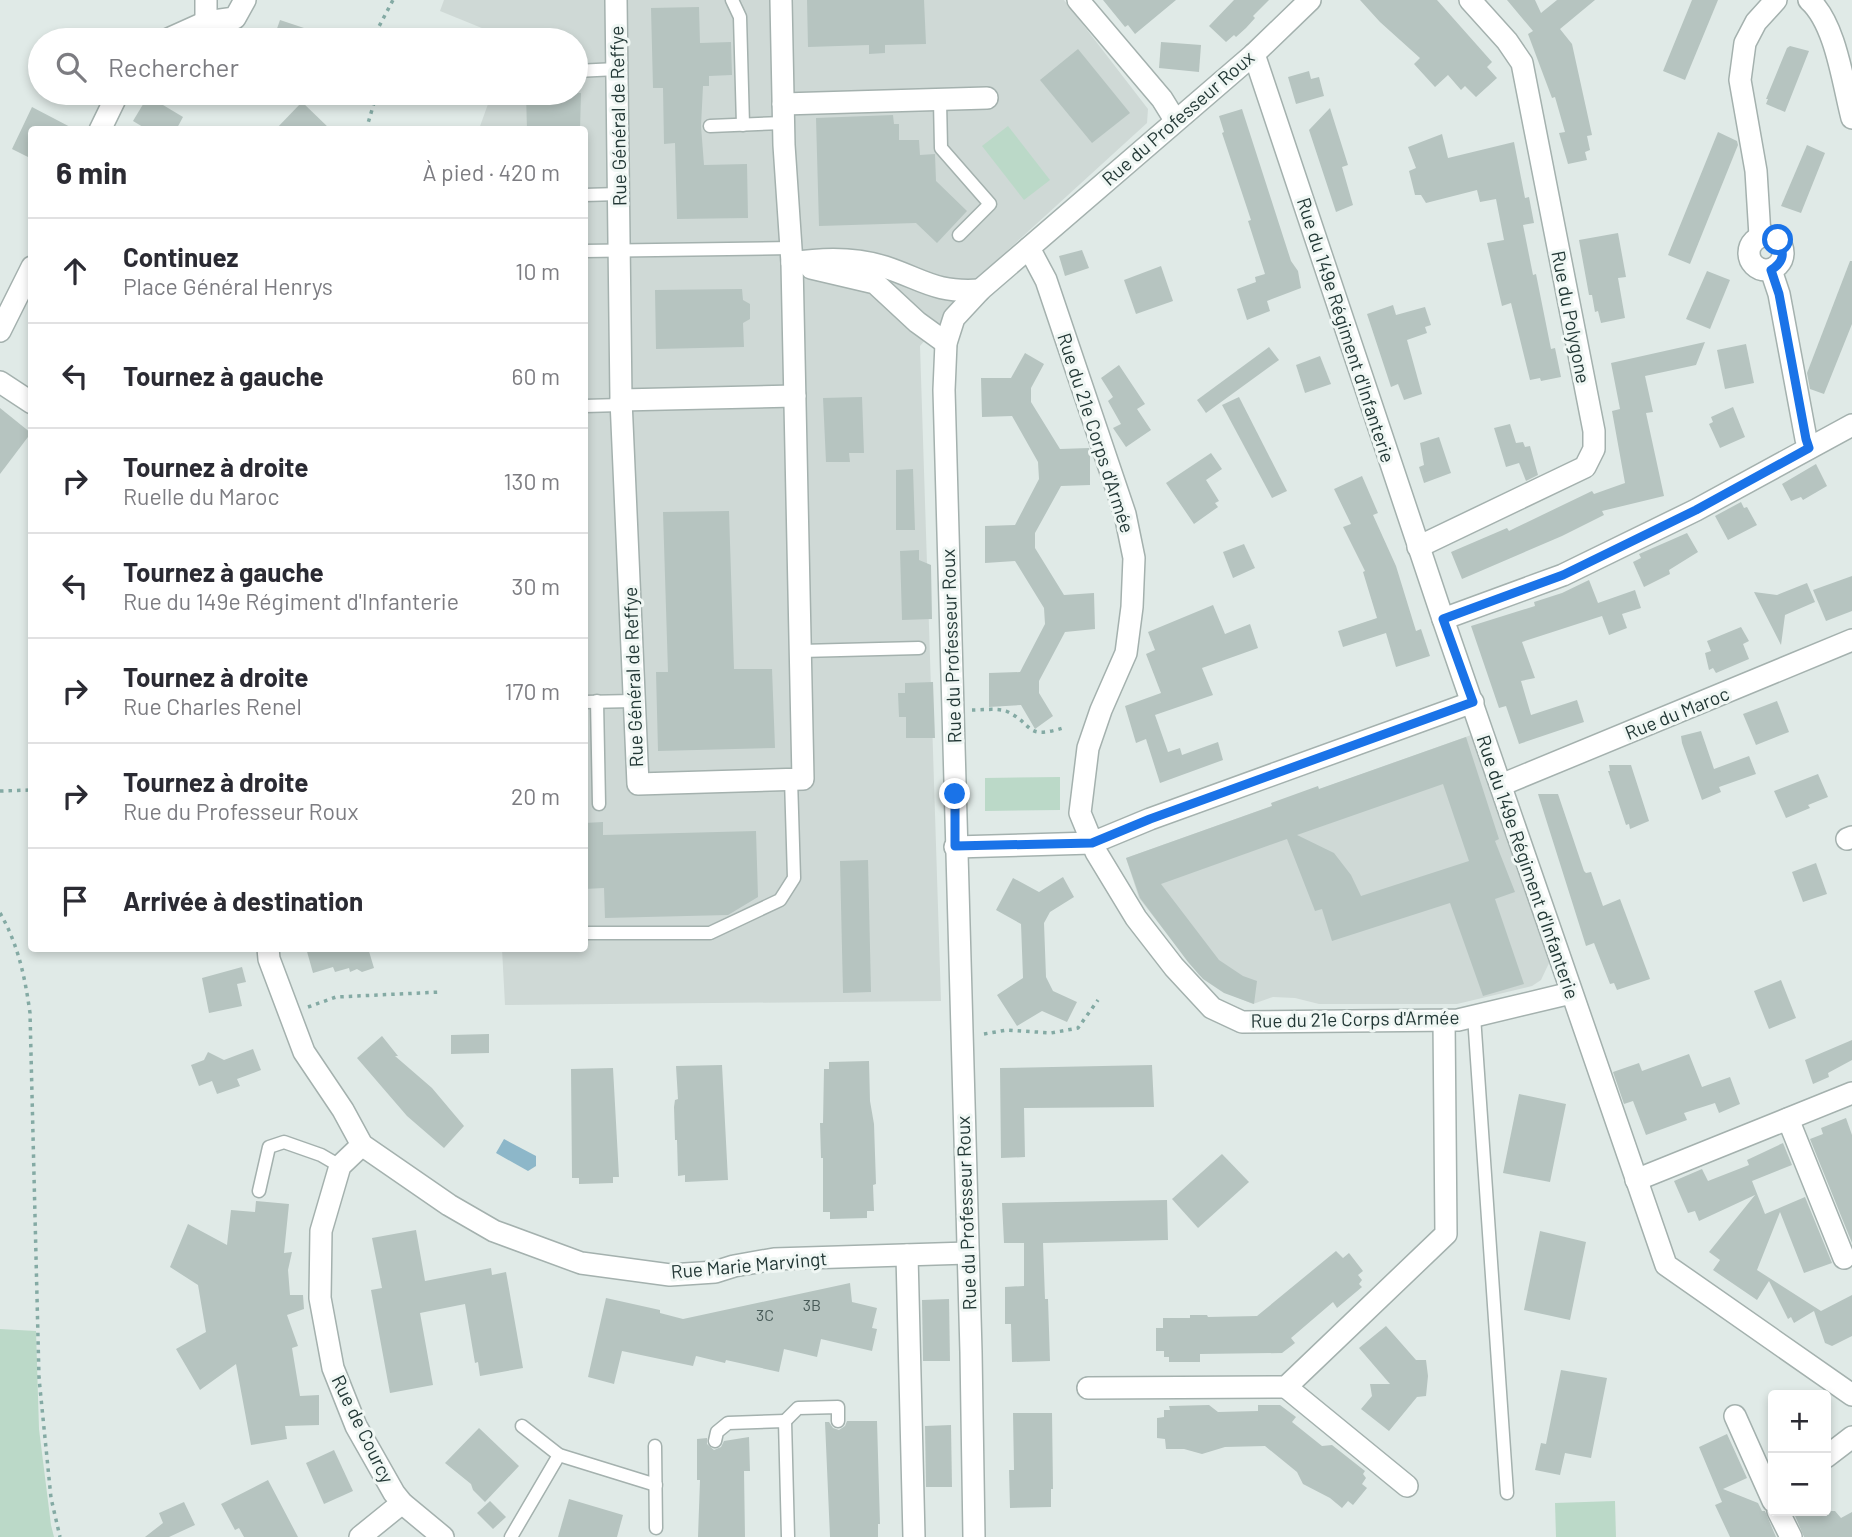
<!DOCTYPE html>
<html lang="fr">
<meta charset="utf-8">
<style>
:root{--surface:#fff;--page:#f7f7f7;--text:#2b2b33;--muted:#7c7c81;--line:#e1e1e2}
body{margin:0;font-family:Barlow,sans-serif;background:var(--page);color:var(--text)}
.controls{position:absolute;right:21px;bottom:21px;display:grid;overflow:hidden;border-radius:7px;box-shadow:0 4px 10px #0003}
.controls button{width:63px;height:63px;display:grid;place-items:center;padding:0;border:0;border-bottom:2px solid var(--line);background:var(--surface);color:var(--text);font:35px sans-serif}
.stop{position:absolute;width:21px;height:21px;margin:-16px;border:5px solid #1a73e8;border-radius:50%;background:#fff}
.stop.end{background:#1a73e8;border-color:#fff;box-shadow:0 2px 7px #0008}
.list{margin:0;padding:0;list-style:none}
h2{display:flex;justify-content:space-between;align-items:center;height:91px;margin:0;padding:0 28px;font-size:30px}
h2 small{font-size:23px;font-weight:400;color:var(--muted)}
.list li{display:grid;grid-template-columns:46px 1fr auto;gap:21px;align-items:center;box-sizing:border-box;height:105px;padding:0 28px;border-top:2px solid var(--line)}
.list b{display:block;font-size:26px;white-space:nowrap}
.list p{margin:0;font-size:23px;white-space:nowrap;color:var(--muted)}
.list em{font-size:23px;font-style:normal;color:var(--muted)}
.icon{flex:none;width:38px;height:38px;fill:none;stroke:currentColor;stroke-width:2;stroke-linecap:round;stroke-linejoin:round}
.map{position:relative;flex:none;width:1852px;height:1537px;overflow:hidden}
.search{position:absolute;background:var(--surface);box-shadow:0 4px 10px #0003;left:28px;top:28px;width:560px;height:77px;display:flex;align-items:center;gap:18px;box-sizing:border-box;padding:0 24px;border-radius:38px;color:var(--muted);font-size:26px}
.panel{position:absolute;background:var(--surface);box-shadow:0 4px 10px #0003;left:28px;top:126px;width:560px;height:826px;border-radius:7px}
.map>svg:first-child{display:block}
</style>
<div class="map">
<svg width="1852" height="1537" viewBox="0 0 1852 1537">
<rect width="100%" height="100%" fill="#e0eae7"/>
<g fill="#cfd9d6">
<path d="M444,0h620l84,109 -1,14 -159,145 -68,78 21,655 -436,4 -3,-56 82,-1v-818l-105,-1 13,-36h84v-53h-65l-71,-29z"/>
<path d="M1474,734l76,227 -9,19 -9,6 -75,18h-138l-24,-6 -22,-1 -20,7 -29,-12 -25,-17 -60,-77 -13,-40z"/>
</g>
<g fill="#bbd9c8">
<path d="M1008,126l42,54 -26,20 -42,-54z"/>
<path d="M1060,777v33l-75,1v-33z"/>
<path d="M0,1329l36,2 3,98 12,96 3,12h-54z"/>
<path d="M1615,1501l1,36h-60l-1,-34z"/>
</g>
<path fill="#8db7c9" d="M504,1139l32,17v10l-8,5 -32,-18z"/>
<g fill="#b6c4c0" fill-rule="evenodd">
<path d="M807,0h117l2,44 -41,1v8l-16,1v-9l-61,2z"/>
<path d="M1103,0h73l-41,34 -7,-9 -3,2z"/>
<path d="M1234,0h35l-16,16 2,2 -9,10 -10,9 -2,-2 -8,7 -17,-16z"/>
<path d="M1360,0h77l55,62 -5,5 10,11 -21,19 -11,-11 -4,4 -13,-15 -13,12 -21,-23 6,-6 -40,-36z"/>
<path d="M1507,0h28l6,13 16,-13h38l-35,29 12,15 20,91 -5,1 3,14 -5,2 2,8 -19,4 -9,-31 6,-1 -10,-35 -3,1 -24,-64 5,-3z"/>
<path d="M1692,0h26l-33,80 -22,-9z"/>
<path d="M699,7l1,36 31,-1 1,33 -23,1v10h-6l-2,40 3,39 43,-1 1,54 -71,1 -2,-76 -11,1 -1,-56h-10l-2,-80z"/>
<path d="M280,20l51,17v3h-58z"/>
<path d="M1161,42l40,3 -2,27 -40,-4z"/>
<path d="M1790,46l19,5 -24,61 -19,-8 2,-5h-2l21,-51z"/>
<path d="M1078,49l52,64 -38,30 -52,-63z"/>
<path d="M1309,71l2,8 8,-2 5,19 -28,8 -8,-27z"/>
<path d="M526,93h55l-1,37h-53z"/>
<path d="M148,96l35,21 -7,13h-28l-15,-9z"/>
<path d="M302,102l29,28h-56z"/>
<path d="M32,107l44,23h-44v29l-20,-10z"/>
<path d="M1330,108l18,57 -6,2 11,38 -17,7 -27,-82z"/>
<path d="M1242,109l49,152 7,10 3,17 -34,13 3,10 -23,9 -10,-31 19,-7 -1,-5 10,-3 -17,-53 3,-1 -29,-87 2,-1 -5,-16z"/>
<path d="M893,115l1,9h5v16h20l1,15 15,-1 1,27 31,30 -30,32 -21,-20 -97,3 -3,-108z"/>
<path d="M1718,132l19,9 1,4 -48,119 -22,-9z"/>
<path d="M1442,134l6,24 66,-16 11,56 4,-1 5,26 -11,2 10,50 3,-1 15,75 4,-1 6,29 -20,4 -1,-3 -10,2 -19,-77 -9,3 -15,-63 17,-3 -8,-41 -16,3 -3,-12 -51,13 -5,-8h-6l-6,-24 7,-3 -8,-21z"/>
<path d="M1807,145l18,8 -24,60 -20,-7z"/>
<path d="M1618,233l8,44 -8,1 7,40 -24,5 -3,-12 -3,1 -3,-17h-3l-10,-55z"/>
<path d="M1082,250l7,18 -24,8 -6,-20z"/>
<path d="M1850,261h2v63l-28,70 -14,-5 -3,-16z"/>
<path d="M1161,266l12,35 -37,13 -12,-34z"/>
<path d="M1707,271l23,9 -20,49 -24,-10z"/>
<path d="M742,289l1,11 7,4v15l-7,4 1,24 -88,2 -1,-59z"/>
<path d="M1393,305l3,10 29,-8 6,18 -6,2 2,6 -20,7 15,54 -18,6 -6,-16 -7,3 -24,-73z"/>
<path d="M1705,342l-9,23 -51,11 8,36 -7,1 18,83 -62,15 2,4 -42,21 -100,43 -11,-27 56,-24 2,3 6,-3 77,-37 2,3 31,-11 -13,-72 8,-2 -9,-46z"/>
<path d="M1746,344l8,39 -29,6 -8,-39z"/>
<path d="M1269,347l10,13 -73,53 -9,-13z"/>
<path d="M1025,353l19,11 -13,24v14l29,47 29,-1 1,3v34l-29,1 -26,47v15l29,47 30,-2 1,36 -30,3 -26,49v12l14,23 -18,13 -14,-24 -32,2v-34l31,-1 25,-48 -1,-16 -29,-47 -30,2v-37l30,-1 24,-46 -1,-17 -26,-46 -30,1 -1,-39h30z"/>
<path d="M1320,356l11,28 -26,9 -9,-28z"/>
<path d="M1119,365l26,39 -8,5 14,21 -25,17 -13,-19 8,-4 -13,-23 5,-4 -12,-19z"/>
<path d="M862,397l2,56h-15l1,9h-24l-3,-64z"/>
<path d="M1239,397l48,94 -15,7 -50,-93z"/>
<path d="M1733,407l12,30 -25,11 -11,-24 4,-2 -2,-5z"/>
<path d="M0,408l31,25 -31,41z"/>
<path d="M1510,424l6,19 7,-1 2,5 5,-1 8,29 -12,6 -7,-18 -13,4 -12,-39z"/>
<path d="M1439,437l12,36 -27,10 -5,-16 5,-2 -4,-22z"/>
<path d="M1211,453l11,16 -16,11 13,21 -4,2 3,4 -24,17 -28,-41z"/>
<path d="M1816,464l11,22 -24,14 -2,-3 -10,4 -9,-17z"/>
<path d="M913,469l2,61h-19v-60z"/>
<path d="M1362,476l16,37 -5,2 23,51 20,65 5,-2 9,27 -34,11 -10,-34 -43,14 -5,-16 39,-13 -14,-46 2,-1 -22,-44 8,-3 -17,-35z"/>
<path d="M1741,502l3,6 3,-1 10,18 -29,15 -13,-24z"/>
<path d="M729,511l5,158h38l3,79 -117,3 -2,-79h12l-5,-160z"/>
<path d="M1687,533l11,19 -29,18 1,4 -26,13 -11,-25 8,-4 -2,-4z"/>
<path d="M1244,544l11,24 -22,10 -10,-26z"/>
<path d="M919,550v10l12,5 1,54 -30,1 -2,-69z"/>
<path d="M1852,576v35l-26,10 -13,-31z"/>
<path d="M1589,580l9,23 37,-13 6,18 -19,6 5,14 -18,7 -7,-19 -80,26 13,36 -14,3 10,34 46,-15 7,22 -65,22 -13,-38 -7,2 -28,-82 64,-20 -1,-4 28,-9z"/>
<path d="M1807,583l8,19 -30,13 -4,30 -27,-53 23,3z"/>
<path d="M1213,605l12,29 25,-10 8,24 -56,20 11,27 -58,20 13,37 12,-4 2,7 36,-13 5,18 -63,23 -14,-44 -10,4 -11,-37 36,-13 -15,-39 9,-4 -7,-18z"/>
<path d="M1741,627l8,14 -6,3 6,15 -33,14 -3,-5 -4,2 -4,-17 6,-2 -4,-10z"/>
<path d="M933,682l2,56h-29v-21h-7l-1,-24h7v-10z"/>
<path d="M1777,701l12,31 -33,13 -13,-31z"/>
<path d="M1701,731l13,38 35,-13 7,18 -37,13 2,5 -19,8 -20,-57 -1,-7z"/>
<path d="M1466,737l33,102 -4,2 20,51 -20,7 29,85 -41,12 -33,-93 -118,38 -10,-32 -7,2 -28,-72 -126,45 58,76 24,16 14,5 -3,23 -30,-11 -21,-14 -15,-17 -48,-64 -14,-40 146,-52 -1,-3 47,-17 1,3zM1443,784l26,77 -108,35 -10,-21 -17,-22 -37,-18z"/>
<path d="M1609,765h22l18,56 -19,8 -1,-5 -3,1 -18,-54h2z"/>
<path d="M1818,774l10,23 -20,8 2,3 -24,10 -12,-27z"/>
<path d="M1538,794h20l26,77 2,2 5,-1 12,34 17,-7 30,80 -33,11 -3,-7 -4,1 -16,-41 -8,3z"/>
<path d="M603,822v13l153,-4 2,66 -30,18 -123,3 -1,-30 -20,1v-66z"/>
<path d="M868,860l3,132 -28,1 -3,-132z"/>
<path d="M1816,863l11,31 -24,8 -11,-30z"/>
<path d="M1063,877l11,20 -24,15 -6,11 2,54 7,14 24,11 -10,20 -25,-11 -25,15 -20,-31 26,-17 -2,-54 -25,-14 17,-32 26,14z"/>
<path d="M306,948h62l6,20 -12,4 -5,-3 -7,3 -1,-4 -14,4 -2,-5 -20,6z"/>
<path d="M242,967l4,15 -9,2 5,22 -33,7 -7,-35z"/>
<path d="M1781,980l15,38 -27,11 -15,-38z"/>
<path d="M489,1034v19l-38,1v-19z"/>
<path d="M382,1036l16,20h-3l37,32 32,38 -20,22 -37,-32 -50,-58z"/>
<path d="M1852,1040v20l-24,13 1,4 -16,7 -8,-24z"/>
<path d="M253,1049l8,21 -24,9 3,7 -23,8 -5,-13 -13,5 -8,-21 13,-5 4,-8 16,8z"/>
<path d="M1689,1054l13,33 28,-10 10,27 -21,9 -4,-10 -31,10 3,7 -41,15 -13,-34 -9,3 -11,-32 26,-9 3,8z"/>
<path d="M869,1061l1,40 4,23 2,60 -3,1 1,26h-7v7l-37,1v-7h-7v-54h-2l-1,-35h3l1,-54h5v-7z"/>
<path d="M722,1065l6,115 -43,2v-7l-7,1 -1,-36h-2l-1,-33 1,-7 3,-1 -2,-33z"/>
<path d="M1152,1065l2,42 -130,1 1,49 -24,1 -1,-90z"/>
<path d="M613,1068l6,109h-6v6l-34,1v-6h-7l-1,-109z"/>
<path d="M1519,1094l47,10 -16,78 -47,-9z"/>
<path d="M1846,1118l6,17v108l-42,-104 13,-5 -2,-6z"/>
<path d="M1783,1143l9,22 -40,16 13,33 40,-17 27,66 -28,10 -24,-61 -23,58 64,41 31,-16v41l-20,10 -7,-3 -11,-32 -20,12 -3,-6 -3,2 -19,-38 -12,19 -44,-30 7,-10 -11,-8 46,-57 -56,26 -4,-10 -7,2 -14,-32 28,-12 6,12 41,-16 -2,-5z"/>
<path d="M1222,1154l27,28 -51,46 -26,-29z"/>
<path d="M1167,1200l1,40 -125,3 2,56h3l2,62 -38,1 -1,-38h-6v-37l19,-1v-43h-20l-2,-40z"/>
<path d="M256,1201l33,3 -5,49 8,-1 -4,18 2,25h13l1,14 -17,6 11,31 -6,2 8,48 19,-1v30l-34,1 2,13 -36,6 -15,-81 -36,26 -24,-41 30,-17 -8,-47 -28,-18 18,-43 39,21 4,-35 24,2z"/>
<path d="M416,1230l9,51 66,-13 1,7 14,-3 17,96 -43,8 -2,-14 -3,1 -10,-59 -45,9 13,72 -43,8 -19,-103 11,-2 -10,-50z"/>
<path d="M1540,1231l46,11 -16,78 -46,-10z"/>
<path d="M1336,1251l7,7 6,-5 14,18 -5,4 4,5 -3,4 3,3 -25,21 -4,-6 -42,36 4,5 -13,10 -82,1v8h-31v-5h-5v-6h-8v-23h7v-10h27v-3h17l1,2 49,-1z"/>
<path d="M850,1283l2,19 25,6 -5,20 5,1 -5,22 -51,-12 -4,18 -33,-8 -5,23 -53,-12 -1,3 -29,-7 -3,10 -71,-15 -8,33 -26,-7 18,-79 54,12v3l23,6z"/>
<path d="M949,1299l1,62h-27l-1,-61z"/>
<path d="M1386,1326l30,34h10l2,16 -2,20 -9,1 -28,34 -28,-22 11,-13 -2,-12h20l-31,-36z"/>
<path d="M1561,1370l46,8 -16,80 -26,-5 -5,22 -25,-5 6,-27 5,1z"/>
<path d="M1209,1405l9,7 40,-1v-6h22l16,12 -4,5 30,24 10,-1 33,26 -2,3 3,4 -4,6 5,4 -14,17 -5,-4 -6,7 -12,-10 -27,-14 -6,-12 -32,-26 -40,1 -23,7 -18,-5h-18l-1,-10 -8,-1v-20l7,-1v-7h6l-1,-4z"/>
<path d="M1013,1413h39l1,76h-2v18l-41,1 -1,-38h5z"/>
<path d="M847,1421h30l3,103h-2v13h-48l-5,-115h4l4,6 6,2 6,-4z"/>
<path d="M951,1425l1,62h-26l-1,-61z"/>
<path d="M479,1428l40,38 -34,36 -12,-12 -2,-6 -26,-21z"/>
<path d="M1727,1434l20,44 -24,11 35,14 4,8h3l11,26h-46l-15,-32 7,-3 -23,-55z"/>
<path d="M749,1437l1,34h-6l1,66h-47l2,-57h-3v-41l10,-1v6l7,6 7,-3 3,-6z"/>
<path d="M334,1450l19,41 -29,13 -18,-41z"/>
<path d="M268,1480l30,57h-54l-5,-9 -4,2 -14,-26z"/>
<path d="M569,1499l54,16 -6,22h-59z"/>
<path d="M490,1501l16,16 -13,12 -16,-16z"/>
<path d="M184,1502l11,23 -26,12h-24l18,-14 -4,-10z"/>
<path d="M1793,1511h42l6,7 11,-6v25h-48z"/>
</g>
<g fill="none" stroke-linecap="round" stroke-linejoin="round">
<defs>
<g id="lane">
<path d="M732,0l8,17 3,108"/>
<path d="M576,71l41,-2"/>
<path d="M940,101l1,47 49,56 -31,31"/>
<path d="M710,126l73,-3"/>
<path d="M584,195l35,-1"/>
<path d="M584,251l207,-3"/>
<path d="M584,406l37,-1"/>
<path d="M801,651l118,-3"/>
<path d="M597,701l2,103"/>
<path d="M584,702l50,-1"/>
<path d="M584,933h126l70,-33 14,-22 -3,-99"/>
<path d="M1474,1016l33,477"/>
<path d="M259,1191l10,-44 15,-5 37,13 19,11"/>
<path d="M785,1421l13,-13 40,-1v14"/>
<path d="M522,1426l37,29 97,30"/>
<path d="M715,1441l2,-9 11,-9 57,-2 3,116"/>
<path d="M655,1446l1,82"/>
<path d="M511,1537l48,-82"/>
</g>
<g id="street">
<path d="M206,0v22"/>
<path d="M616,0l5,400 17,384 165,-5 -11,-516 -8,-118 -3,-145"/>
<path d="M1078,0l84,99 13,21"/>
<path d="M1809,0c27,24 34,84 43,118"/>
<path d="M166,40l40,-18 29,-4 10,-18"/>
<path d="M1254,54l189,565 223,646 186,130"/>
<path d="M783,104l204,-6"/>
<path d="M100,130l18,-37"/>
<circle cx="1766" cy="253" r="17"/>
<path d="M1760,236l-4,-65 -16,-91 5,-37 11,-21 20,-22"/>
<path d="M1029,248l17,32 79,234 9,44 -2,49 -6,46 -25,57 -13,38 -8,65 16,39 40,66 38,49 38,41 30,14 216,-2 113,-27"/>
<path d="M792,263c31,-5 62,-6 93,4 39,13 50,26 95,23"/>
<path d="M811,268l64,15 42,39 29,21"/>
<path d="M1771,270l8,24 27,145 3,9"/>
<path d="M0,331l32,-64"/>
<path d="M0,382l32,21"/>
<path d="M621,400l174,-4"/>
<path d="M1418,547l167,-80 9,-18v-18l-72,-368 -15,-22 -37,-41"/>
<path d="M1443,619l120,-44 133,-65 156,-85"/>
<path d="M1501,785l351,-145"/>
<path d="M1847,839l5,-2"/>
<path d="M955,847l137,-4 58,-24 323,-117"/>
<path d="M268,948l1,11 35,93 39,58 19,35 87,60 45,26 87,32 89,12 45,-3 19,-6 40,-7 194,-6"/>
<path d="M1788,1119l56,139"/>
<path d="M362,1145l-22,21 -19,65 -1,67 13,70 23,58 38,67 8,10 41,34"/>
<path d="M1636,1180l216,-87"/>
<path d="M907,1255l7,282"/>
<path d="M1286,1387l121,99"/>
<path d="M1088,1388l198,-1 160,-153 -2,-214"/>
<path d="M1735,1416l38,85"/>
<path d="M1826,1457l26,-20"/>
<path d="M1778,1511l13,26"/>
<path d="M360,1537l42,-34"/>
<path d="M974,1537l-3,-185 -27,-962 2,-47 8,-25 26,-28 274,-236 56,-54"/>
</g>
</defs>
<use href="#lane" stroke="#a4b1ae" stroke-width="15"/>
<use href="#street" stroke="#a4b1ae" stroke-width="24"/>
<g stroke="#84aaa4" stroke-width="3.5" stroke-dasharray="3.5 5" stroke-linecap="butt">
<path d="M380,40l-5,-6 18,-34"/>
<path d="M366,130l11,-37"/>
<path d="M972,710c10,0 25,-2 34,1 29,13 17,30 60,16"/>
<path d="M0,791l32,-1"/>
<path d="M0,913c18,31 25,64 30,100l9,365 12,120 9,39"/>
<path d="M308,1007l28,-10 105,-5"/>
<path d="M984,1034l23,-4 44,3 27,-5 20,-28"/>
</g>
<use href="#lane" stroke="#fff" stroke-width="12"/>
<use href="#street" stroke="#fff" stroke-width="21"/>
</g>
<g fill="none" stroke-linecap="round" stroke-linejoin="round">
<path stroke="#1a73e8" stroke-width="9" d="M955,794v52l137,-3 58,-24 323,-117 -30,-83 120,-44 133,-65 113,-62 -3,-9 -27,-145 -8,-24c13,-8 14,-17 7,-30"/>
</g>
<g text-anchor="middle" stroke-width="6" stroke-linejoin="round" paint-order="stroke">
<g font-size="16" fill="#485b58">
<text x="812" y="1311">3B</text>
<text x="765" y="1321">3C</text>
</g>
<g font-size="19" fill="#233836" stroke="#f0f7f4">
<text transform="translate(618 116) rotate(-91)" y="7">Rue Général de Reffye</text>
<text transform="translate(1178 118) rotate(-41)" y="7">Rue du Professeur Roux</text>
<text transform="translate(1571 317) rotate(79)" y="7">Rue du Polygone</text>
<text transform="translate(1346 330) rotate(72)" y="7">Rue du 149e Régiment d'Infanterie</text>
<text transform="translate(1096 433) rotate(72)" y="7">Rue du 21e Corps d'Armée</text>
<text transform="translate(951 646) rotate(-92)" y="7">Rue du Professeur Roux</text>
<text transform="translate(633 677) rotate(-92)" y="7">Rue Général de Reffye</text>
<text transform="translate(1677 713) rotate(-22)" y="7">Rue du Maroc</text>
<text transform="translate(1528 867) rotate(71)" y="7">Rue du 149e Régiment d'Infanterie</text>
<text transform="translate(1355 1019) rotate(-1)" y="7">Rue du 21e Corps d'Armée</text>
<text transform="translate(966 1213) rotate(-92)" y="7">Rue du Professeur Roux</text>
<text transform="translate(749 1265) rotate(-5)" y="7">Rue Marie Marvingt</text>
<text transform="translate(363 1429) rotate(64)" y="7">Rue de Courcy</text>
</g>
</g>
</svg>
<div class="controls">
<button>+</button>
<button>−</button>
</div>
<div class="stop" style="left:1778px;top:240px"></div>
<div class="stop end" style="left:955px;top:794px"></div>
<div class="search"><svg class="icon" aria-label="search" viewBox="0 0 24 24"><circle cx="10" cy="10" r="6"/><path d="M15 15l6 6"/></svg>Rechercher</div>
<section class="panel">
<h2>6 min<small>À pied · 420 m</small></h2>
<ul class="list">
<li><svg class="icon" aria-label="ahead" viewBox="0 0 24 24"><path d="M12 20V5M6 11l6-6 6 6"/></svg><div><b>Continuez</b><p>Place Général Henrys</p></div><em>10 m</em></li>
<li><svg class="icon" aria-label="left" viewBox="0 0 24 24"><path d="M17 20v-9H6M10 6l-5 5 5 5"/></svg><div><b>Tournez à gauche</b></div><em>60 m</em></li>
<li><svg class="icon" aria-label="right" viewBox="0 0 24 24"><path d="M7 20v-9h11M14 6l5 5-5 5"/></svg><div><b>Tournez à droite</b><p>Ruelle du Maroc</p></div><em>130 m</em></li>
<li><svg class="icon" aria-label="left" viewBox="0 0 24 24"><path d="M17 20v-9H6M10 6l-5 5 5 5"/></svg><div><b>Tournez à gauche</b><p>Rue du 149e Régiment d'Infanterie</p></div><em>30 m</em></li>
<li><svg class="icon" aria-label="right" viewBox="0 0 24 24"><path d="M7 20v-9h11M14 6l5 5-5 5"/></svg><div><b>Tournez à droite</b><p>Rue Charles Renel</p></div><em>170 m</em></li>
<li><svg class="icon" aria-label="right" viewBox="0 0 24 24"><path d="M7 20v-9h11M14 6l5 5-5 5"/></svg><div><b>Tournez à droite</b><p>Rue du Professeur Roux</p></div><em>20 m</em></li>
<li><svg class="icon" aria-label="arrive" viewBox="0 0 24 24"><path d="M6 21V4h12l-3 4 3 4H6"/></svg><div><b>Arrivée à destination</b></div></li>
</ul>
</section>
</div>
